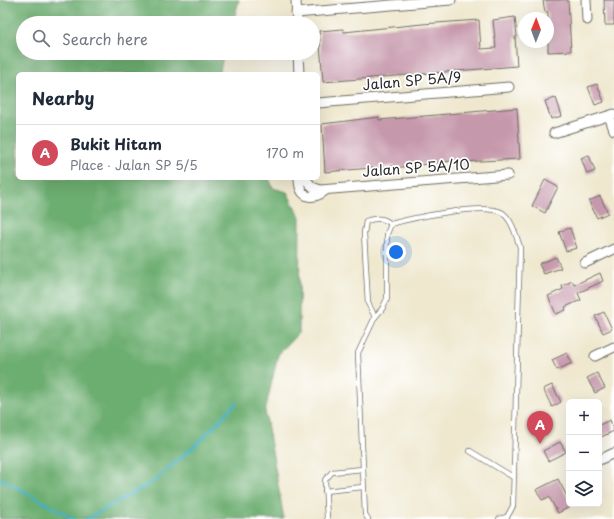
<!DOCTYPE html>
<meta charset="utf-8">
<style>
:root{--surface:#fff;--page:#f6f6f7;--text:#1f2937;--muted:#747a83;--line:#e0e1e3;--accent:#d1495b}
body{margin:0;font-family:"Playpen Sans",sans-serif;background:var(--page);color:var(--text)}
.controls{position:absolute;right:12px;bottom:12px;display:grid;overflow:hidden;border-radius:6px;box-shadow:0 4px 16px #0002}
.controls button{width:36px;height:36px;display:grid;place-items:center;padding:0;border:0;border-bottom:1px solid var(--line);background:var(--surface);color:var(--text);font:20px sans-serif}
.compass{position:absolute;left:518px;top:12px;width:36px;height:36px;border-radius:50%;background:var(--surface);box-shadow:0 4px 16px #0002;rotate:1deg}
.you{position:absolute;left:396px;top:252px;width:14px;height:14px;margin:-10px;border:3px solid #fff;border-radius:50%;background:#1a73e8;box-shadow:0 0 0 6px #1a73e833}
.badge{display:grid;place-items:center;width:26px;height:26px;border-radius:50%;background:var(--accent);color:#fff;font-size:13px;font-weight:700}
.pin{position:absolute;translate:-50% -33px;filter:drop-shadow(0 1px 2px #0008)}
.pin::after{content:'';position:absolute;top:21px;width:14px;height:12px;background:inherit;clip-path:polygon(0 0,100% 0,50% 100%)}
.list{margin:0;padding:0;list-style:none}
h2{display:flex;justify-content:space-between;align-items:center;height:52px;margin:0;padding:0 16px;font-size:17px}
h2 small{font-size:13px;font-weight:400;color:var(--muted)}
.list li{display:grid;grid-template-columns:26px 1fr auto;gap:12px;align-items:center;box-sizing:border-box;height:56px;padding:0 16px;border-top:1px solid var(--line)}
.list b{display:block;font-size:15px;white-space:nowrap}
.list p{margin:0;font-size:13px;white-space:nowrap;color:var(--muted)}
.list em{font-size:13px;font-style:normal;color:var(--muted)}
.icon{flex:none;width:22px;height:22px;fill:none;stroke:currentColor;stroke-width:2;stroke-linecap:round;stroke-linejoin:round}
.map{position:relative;flex:none;width:614px;height:519px;overflow:hidden}
.search{position:absolute;background:var(--surface);box-shadow:0 4px 16px #0002;left:16px;top:16px;width:304px;height:44px;display:flex;align-items:center;gap:10px;box-sizing:border-box;padding:0 14px;border-radius:22px;color:var(--muted);font-size:15px}
.panel{position:absolute;background:var(--surface);box-shadow:0 4px 16px #0002;left:16px;top:72px;width:304px;height:108px;border-radius:6px}
.map>svg:first-child{display:block}
</style>
<div class="map">
<svg width="614" height="519" viewBox="0 0 614 519">
<rect width="100%" height="100%" fill="#fff"/>
<filter id="ink" filterUnits="userSpaceOnUse"><feTurbulence type="fractalNoise" baseFrequency=".025" numOctaves="2"/><feDisplacementMap in="SourceGraphic" scale="8" xChannelSelector="R" yChannelSelector="G"/><feConvolveMatrix kernelMatrix="1 2 1 2 8 2 1 2 1" color-interpolation-filters="sRGB"/></filter>
<filter id="wash" filterUnits="userSpaceOnUse"><feTurbulence type="fractalNoise" baseFrequency=".012" numOctaves="4" result="noise"/><feDisplacementMap in="SourceGraphic" scale="16" xChannelSelector="R" yChannelSelector="G"/><feGaussianBlur stdDeviation="0.9" result="paint"/><feColorMatrix in="noise" values="0 0 0 0 0 0 0 0 0 0 0 0 0 0 0 0 0 1.4 0 .05"/><feComposite in="paint" operator="in"/></filter>
<g filter="url(#wash)">
<rect width="100%" height="100%" fill="#efe8cf"/>
<path fill="#6cad70" stroke="#4c6c4e" d="M0,0h239l-6,23h-210v30h201l-5,21h-201v104h251l4,10 14,4 13,25 -1,115 -21,23 -13,56 19,108h-284z"/>
<g fill="none" stroke-linecap="round" stroke-linejoin="round">
<g stroke="#43b0c0" stroke-width="3">
<path d="M0,478l74,41"/>
<path d="M87,519l67,-38 45,-39 37,-39"/>
</g>
</g>
<g id="blocks">
<g fill="#c698ab">
<path d="M554,0h14l3,51 -23,1v-40h-3l-2,-11z"/>
<path d="M604,0h10v25h-9z"/>
<path d="M515,17l2,20h-2l2,29 -194,16 -4,-51 24,-2 1,3 78,-8 57,-4 2,29 15,-1 -3,-28z"/>
<path d="M597,84l7,18 -9,3 -7,-18z"/>
<path d="M556,98l6,18 -11,3 -6,-18z"/>
<path d="M517,108l3,51 -59,3 -1,-2 -66,8v-2l-69,6 -3,-48 57,-7v3z"/>
<path d="M589,155l6,16 -8,3 -6,-16z"/>
<path d="M545,180l13,7 -13,26 -13,-7z"/>
<path d="M600,196l8,17 -11,5 -8,-17z"/>
<path d="M570,228l7,20 -11,3 -7,-19z"/>
<path d="M556,257l5,11 -17,6 -5,-10z"/>
<path d="M600,273l3,8 -25,12 3,7 -16,7 1,3 -10,4 -8,-18 15,-7 -1,-3 10,-5 2,4z"/>
<path d="M604,312l8,17 -9,4 -8,-17z"/>
<path d="M567,353l5,10 -15,7 -5,-10z"/>
<path d="M597,373l8,15 -10,5 -8,-15z"/>
<path d="M552,385l9,17 -9,5 -9,-18z"/>
<path d="M610,420l4,11 -15,7v-13z"/>
<path d="M560,442l6,10 -18,9 -5,-10z"/>
<path d="M558,479l11,21v4l3,2 -14,7 -9,-16 -7,3 -6,-10z"/>
</g>
</g>
</g>
<g filter="url(#ink)">
<use href="#blocks" fill-opacity="0" stroke="#706d64" stroke-width="1"/>
<g fill="none" stroke-linecap="round" stroke-linejoin="round">
<defs>
<g id="lane">
<path d="M375,317l-7,-14 -4,-70 2,-12c10,-3 17,-4 25,3"/>
<path d="M470,451l43,26"/>
<path d="M325,491l38,-4"/>
<path d="M327,519l-2,-39 7,-8 31,-3"/>
<path d="M368,519l-3,-5 -7,-161 17,-36 7,-8 5,-10v-65l4,-10c21,-6 91,-21 110,-12 11,6 15,24 19,35l-7,259 -6,11 -8,2"/>
</g>
<g id="street">
<path d="M296,0l1,23"/>
<path d="M586,0l1,20"/>
<path d="M296,13l155,-13"/>
<path d="M298,53l1,21"/>
<path d="M318,103l191,-16"/>
<path d="M609,116l5,14"/>
<path d="M554,133l60,-19"/>
<path d="M299,178c0,19 12,24 27,12"/>
<path d="M305,178l7,9 8,3 188,-15"/>
<path d="M585,263l29,-14"/>
<path d="M595,356l19,-9"/>
<path d="M599,460l15,-7"/>
</g>
</defs>
<use href="#lane" stroke="#706d64" stroke-width="6"/>
<use href="#street" stroke="#706d64" stroke-width="11"/>
<use href="#lane" stroke="#fff" stroke-width="4.5"/>
<use href="#street" stroke="#fff" stroke-width="9"/>
</g>
</g>
<g text-anchor="middle" stroke-width="3.5" stroke-linejoin="round" paint-order="stroke">
<g font-size="14" fill="#2b2b2b" stroke="#fff">
<text transform="translate(412 81) rotate(-5)" y="5">Jalan SP 5A/9</text>
<text transform="translate(416 168) rotate(-4)" y="5">Jalan SP 5A/10</text>
</g>
</g>
</svg>
<div class="controls">
<button>+</button>
<button>−</button>
<button><svg class="icon" aria-label="layers" viewBox="0 0 24 24"><path d="M12 4l9 5-9 5-9-5zM3 14l9 5 9-5"/></svg></button>
</div>
<svg class="compass" viewBox="-18 -18 36 36"><path d="M0-13l5 13h-10z" fill="#e53935"/><path d="M0 13l5-13h-10z" fill="#747a83"/></svg>
<div class="you"></div>
<div class="pin badge" style="left:540px;top:444px">A</div>
<div class="search"><svg class="icon" aria-label="search" viewBox="0 0 24 24"><circle cx="10" cy="10" r="6"/><path d="M15 15l6 6"/></svg>Search here</div>
<section class="panel">
<h2>Nearby<small></small></h2>
<ul class="list">
<li><span class="badge">A</span><div><b>Bukit Hitam</b><p>Place · Jalan SP 5/5</p></div><em>170 m</em></li>
</ul>
</section>
</div>
